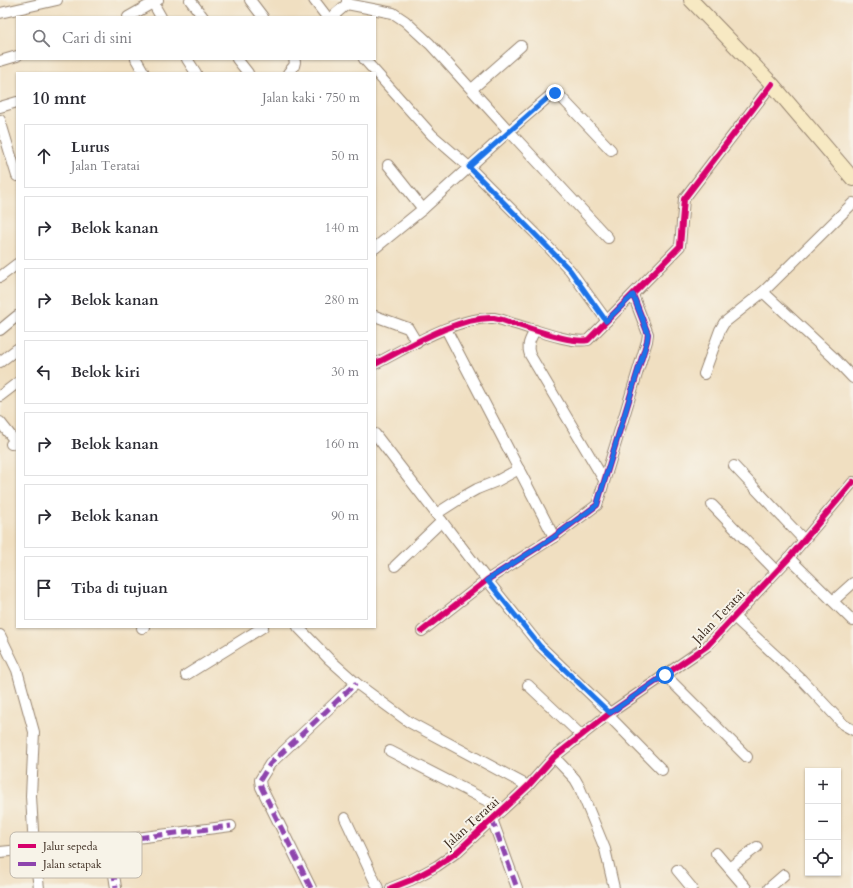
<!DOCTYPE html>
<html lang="id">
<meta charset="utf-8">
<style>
:root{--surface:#fff;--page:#f7f7f7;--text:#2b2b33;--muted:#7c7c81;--line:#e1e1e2}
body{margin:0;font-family:Cardo,serif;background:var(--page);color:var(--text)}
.controls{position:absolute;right:12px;bottom:12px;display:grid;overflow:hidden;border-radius:0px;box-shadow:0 1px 3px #0004}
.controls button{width:36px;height:36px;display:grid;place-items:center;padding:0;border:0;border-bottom:1px solid var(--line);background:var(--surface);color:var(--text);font:20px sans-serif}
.stop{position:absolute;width:12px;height:12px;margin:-9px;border:3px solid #1a73e8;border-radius:50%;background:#fff}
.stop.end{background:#1a73e8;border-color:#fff;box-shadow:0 1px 4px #0008}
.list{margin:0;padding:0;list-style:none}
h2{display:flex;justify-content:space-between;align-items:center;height:52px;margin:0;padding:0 16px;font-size:17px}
h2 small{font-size:13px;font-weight:400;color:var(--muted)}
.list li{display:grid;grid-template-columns:26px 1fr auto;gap:12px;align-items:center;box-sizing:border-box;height:64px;margin:0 8px 8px;padding:0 8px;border:1px solid var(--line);border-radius:0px}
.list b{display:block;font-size:15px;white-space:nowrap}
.list p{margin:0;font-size:13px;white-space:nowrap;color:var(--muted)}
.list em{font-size:13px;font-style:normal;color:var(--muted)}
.icon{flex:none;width:22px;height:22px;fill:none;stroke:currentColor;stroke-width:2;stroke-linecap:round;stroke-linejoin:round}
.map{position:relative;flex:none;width:853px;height:888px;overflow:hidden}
.search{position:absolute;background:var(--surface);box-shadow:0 1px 3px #0004;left:16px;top:16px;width:360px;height:44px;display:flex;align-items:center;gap:10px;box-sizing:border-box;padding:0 14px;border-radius:0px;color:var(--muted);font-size:15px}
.panel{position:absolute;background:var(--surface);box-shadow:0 1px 3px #0004;left:16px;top:72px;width:360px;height:556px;border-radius:0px}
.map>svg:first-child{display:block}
</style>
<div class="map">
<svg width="853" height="888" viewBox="0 0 853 888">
<rect width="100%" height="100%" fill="#f7f3e8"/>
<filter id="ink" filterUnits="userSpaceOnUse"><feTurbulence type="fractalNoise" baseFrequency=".025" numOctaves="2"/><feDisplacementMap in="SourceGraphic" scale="8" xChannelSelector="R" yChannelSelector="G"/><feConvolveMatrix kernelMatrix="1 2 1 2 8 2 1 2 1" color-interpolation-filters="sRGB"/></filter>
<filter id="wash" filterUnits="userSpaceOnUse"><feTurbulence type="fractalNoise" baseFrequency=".012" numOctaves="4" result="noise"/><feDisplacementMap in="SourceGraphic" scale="16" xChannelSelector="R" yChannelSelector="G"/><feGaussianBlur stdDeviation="0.9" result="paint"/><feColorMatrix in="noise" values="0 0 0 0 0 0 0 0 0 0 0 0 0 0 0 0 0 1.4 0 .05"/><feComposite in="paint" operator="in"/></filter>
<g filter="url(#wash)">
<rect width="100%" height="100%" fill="#f0dfc1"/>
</g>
<g filter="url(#ink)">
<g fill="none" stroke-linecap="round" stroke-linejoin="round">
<defs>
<g id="street">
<path d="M190,0l13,17"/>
<path d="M250,0l13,17"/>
<path d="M314,0l13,17"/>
<path d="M347,0v4l46,9 12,8 25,23 79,87 -86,78 -48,39"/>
<path d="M153,3l8,14"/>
<path d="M0,13l57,-13"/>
<path d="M128,17l30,-17"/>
<path d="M332,17l15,-13"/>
<path d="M136,59l8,14"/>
<path d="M187,59l9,14"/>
<path d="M237,59l11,14"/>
<path d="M364,59l68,76 37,32 66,66 35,37 37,51"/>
<path d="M0,61l17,-5"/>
<path d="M288,73l6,-7 1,-4 -1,-3"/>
<path d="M472,89l49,-43"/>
<path d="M0,107l17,-5"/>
<path d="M0,120l17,56"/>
<path d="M388,165l35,44"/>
<path d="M608,238l-99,-107 43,-37 3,-1 3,1 53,56"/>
<path d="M0,277l17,-13"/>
<path d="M763,292l70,65 20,21"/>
<path d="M375,316l33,12 9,15"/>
<path d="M446,329l108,208"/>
<path d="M0,330l17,-14"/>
<path d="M535,330c-4,9 -9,14 -5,25l74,125"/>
<path d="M0,362l17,-13"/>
<path d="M375,364c32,-16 82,-48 119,-46 6,1 12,3 17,5 20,5 59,21 77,17l92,-94 4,-47 88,-115"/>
<path d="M704,374l16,-44 4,-7 39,-31 90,-89"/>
<path d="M0,396l17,-13"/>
<path d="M0,422l15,19 -4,3"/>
<path d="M375,434l112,146 53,66 70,67"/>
<path d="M734,466l70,74"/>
<path d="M712,505l64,66"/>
<path d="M436,514l25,-16 16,-9 20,-8 22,-12"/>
<path d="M789,558l64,63"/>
<path d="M395,566l47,-45"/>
<path d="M833,601l20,-18"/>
<path d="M734,617l68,63 42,45 9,5"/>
<path d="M298,627l31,32 27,24 53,39 119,64"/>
<path d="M142,628l2,-1"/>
<path d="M422,631l65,-51 67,-43 43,-32 50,-164 1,-7 -15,-39"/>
<path d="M0,635l17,35 17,62 -3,64 3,52 5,40"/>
<path d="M186,675l77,-48"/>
<path d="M665,675l82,82"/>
<path d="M528,685l54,51"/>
<path d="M608,715l54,55"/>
<path d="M390,751l113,58"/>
<path d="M554,757l21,22 4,7 26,63 9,39"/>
<path d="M345,818l33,70"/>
<path d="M492,819l25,69"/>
<path d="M105,842l5,6 6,40"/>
<path d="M0,852l105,-10 126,-16"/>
<path d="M716,853l30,35"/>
<path d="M729,868l28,-21"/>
<path d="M677,870l15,18"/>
<path d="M311,888l-50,-101 -1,-7 10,-16 86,-81"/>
<path d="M391,888l20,-8 26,-14 20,-14 71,-66 26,-29 56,-44 97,-67 82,-88 64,-76"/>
<path d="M769,888l15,-13"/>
</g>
<path id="secondary" d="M691,0l81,84 81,95"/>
</defs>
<use href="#street" stroke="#968470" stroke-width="12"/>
<use href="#secondary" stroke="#968470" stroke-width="16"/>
<use href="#street" stroke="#fff" stroke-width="10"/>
<use href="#secondary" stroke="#f7e9c3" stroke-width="14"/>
<g stroke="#8e44ad" stroke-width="5" stroke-dasharray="10 5" stroke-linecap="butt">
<path d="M492,819l25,69"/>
<path d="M105,842l5,6 6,40"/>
<path d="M34,848l71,-6 126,-16"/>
<path d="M311,888l-50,-101 -1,-7 10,-16 86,-81"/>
</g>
<defs>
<g id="cycleway">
<path d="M375,364c32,-16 82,-48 119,-46 6,1 12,3 17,5 20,5 59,21 77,17l92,-94 4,-47 88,-115"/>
<path d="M422,631l65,-51 67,-43 43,-32 50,-164 1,-7 -15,-39"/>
<path d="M391,888l20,-8 26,-14 20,-14 71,-66 26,-29 56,-44 97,-67 82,-88 64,-76"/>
</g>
</defs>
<use href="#cycleway" stroke="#f7f3e8" stroke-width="8"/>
<use href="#cycleway" stroke="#d6006c" stroke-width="6"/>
</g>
</g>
<g fill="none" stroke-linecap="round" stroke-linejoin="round" filter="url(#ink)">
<path stroke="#1a73e8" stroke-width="5" d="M555,93l-3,1 -83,73 101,103 36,51 27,-26 15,39 -1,7 -50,164 -43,32 -67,43 53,66 70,67 55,-38"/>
</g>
<g text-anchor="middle" stroke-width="4" stroke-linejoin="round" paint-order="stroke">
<g font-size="13" fill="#3b2a1e" stroke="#f7f3e8">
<text transform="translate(718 616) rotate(-46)" y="5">Jalan Teratai</text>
<text transform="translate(471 822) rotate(-42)" y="5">Jalan Teratai</text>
</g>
</g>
<rect x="10" y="832" width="132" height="46" rx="6" fill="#f7f3e8" stroke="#bfb7ab" stroke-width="1"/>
<rect x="18" y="844" width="18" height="4" fill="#d6006c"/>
<rect x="18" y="862" width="18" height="4" fill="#8e44ad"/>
<g font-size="11" fill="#3b2a1e">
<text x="43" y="850">Jalur sepeda</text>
<text x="43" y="868">Jalan setapak</text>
</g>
</svg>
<div class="controls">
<button>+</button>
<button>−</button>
<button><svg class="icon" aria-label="locate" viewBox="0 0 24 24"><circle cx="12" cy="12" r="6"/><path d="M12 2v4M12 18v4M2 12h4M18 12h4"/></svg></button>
</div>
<div class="stop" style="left:665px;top:675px"></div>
<div class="stop end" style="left:555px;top:93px"></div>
<div class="search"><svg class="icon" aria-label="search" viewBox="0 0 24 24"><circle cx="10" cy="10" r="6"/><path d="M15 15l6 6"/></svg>Cari di sini</div>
<section class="panel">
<h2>10 mnt<small>Jalan kaki · 750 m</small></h2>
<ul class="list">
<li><svg class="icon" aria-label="ahead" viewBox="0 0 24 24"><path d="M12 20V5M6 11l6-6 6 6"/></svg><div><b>Lurus</b><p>Jalan Teratai</p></div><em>50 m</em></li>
<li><svg class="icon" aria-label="right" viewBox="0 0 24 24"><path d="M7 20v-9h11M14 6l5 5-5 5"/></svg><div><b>Belok kanan</b></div><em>140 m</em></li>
<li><svg class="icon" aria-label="right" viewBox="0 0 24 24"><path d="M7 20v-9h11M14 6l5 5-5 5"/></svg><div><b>Belok kanan</b></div><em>280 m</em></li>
<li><svg class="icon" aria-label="left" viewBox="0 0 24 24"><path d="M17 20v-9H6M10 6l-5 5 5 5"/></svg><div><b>Belok kiri</b></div><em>30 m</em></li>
<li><svg class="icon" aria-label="right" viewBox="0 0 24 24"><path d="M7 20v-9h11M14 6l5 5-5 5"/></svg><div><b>Belok kanan</b></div><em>160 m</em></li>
<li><svg class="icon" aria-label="right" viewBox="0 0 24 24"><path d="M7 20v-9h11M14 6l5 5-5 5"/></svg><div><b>Belok kanan</b></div><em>90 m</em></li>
<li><svg class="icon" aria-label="arrive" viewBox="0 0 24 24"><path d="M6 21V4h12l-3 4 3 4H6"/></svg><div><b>Tiba di tujuan</b></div></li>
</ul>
</section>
</div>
